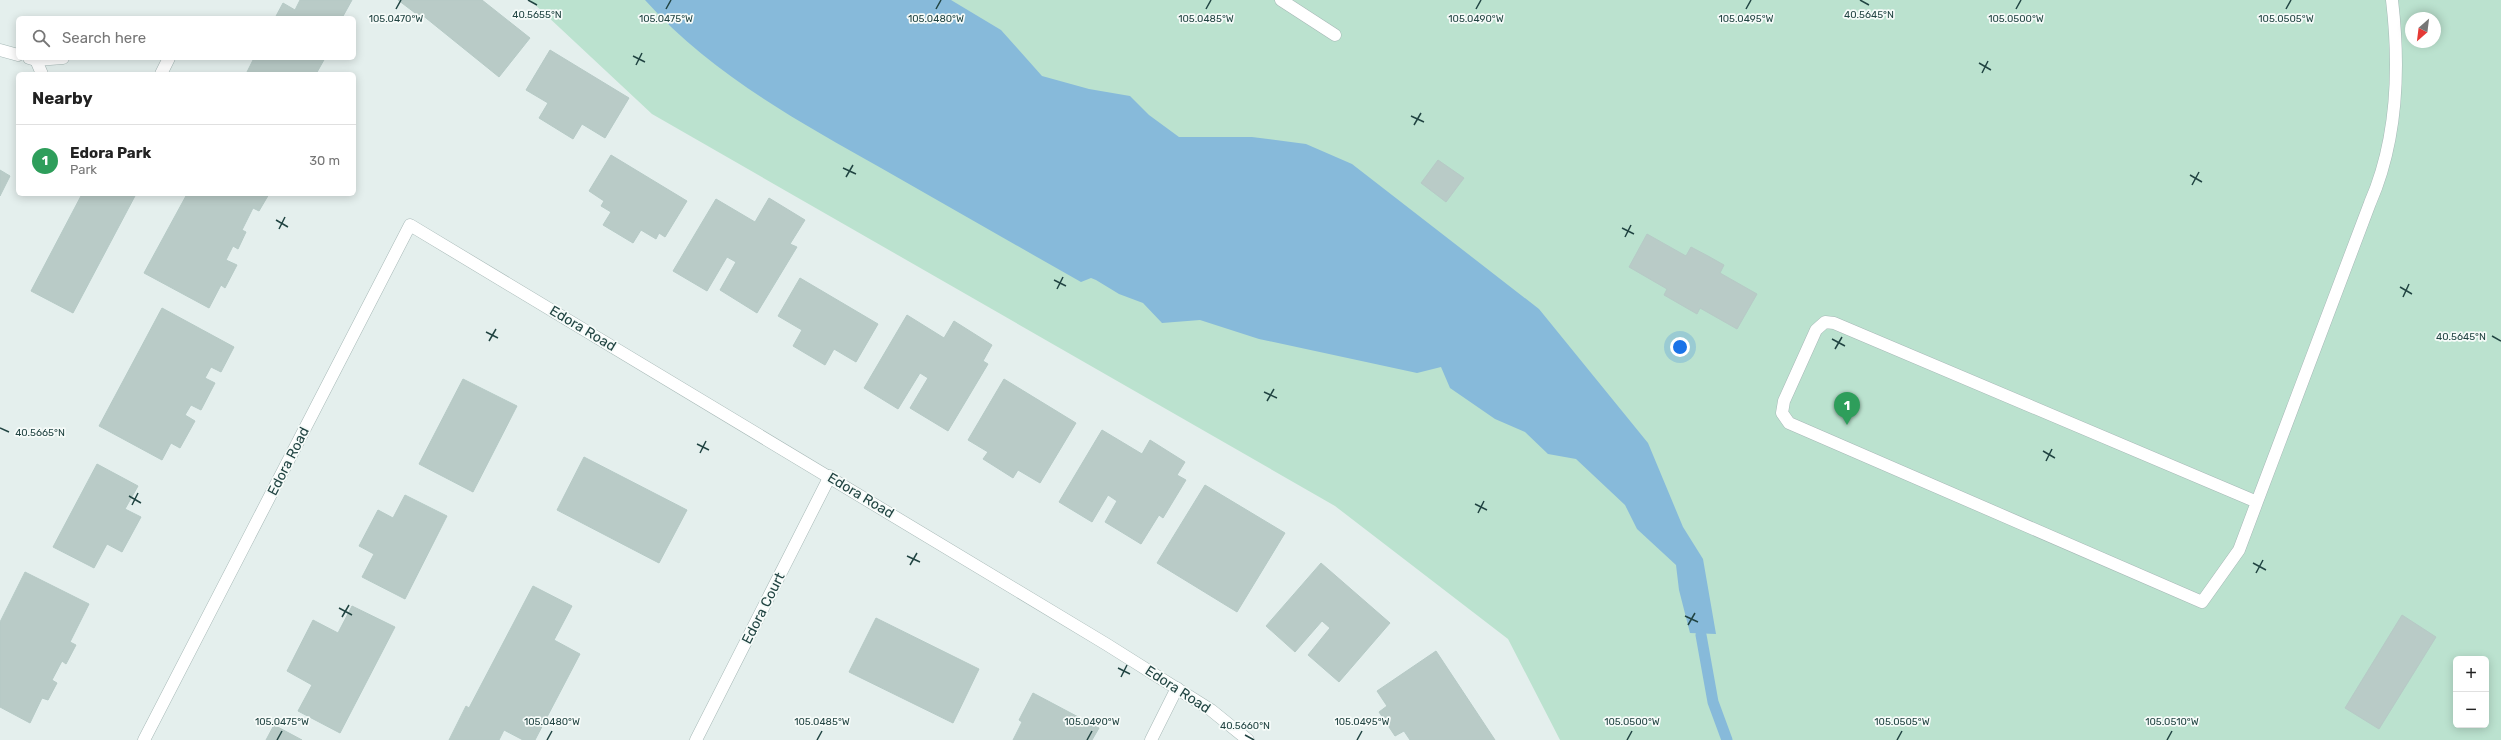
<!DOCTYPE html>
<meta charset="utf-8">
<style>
:root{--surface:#fff;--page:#f2f2f2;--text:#222;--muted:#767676;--line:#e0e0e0;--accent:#855c38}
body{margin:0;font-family:Rubik,sans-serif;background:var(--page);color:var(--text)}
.controls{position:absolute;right:12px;bottom:12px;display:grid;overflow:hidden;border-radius:6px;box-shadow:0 2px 10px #0003}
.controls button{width:36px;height:36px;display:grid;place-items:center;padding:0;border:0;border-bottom:1px solid var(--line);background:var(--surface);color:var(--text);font:20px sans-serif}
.compass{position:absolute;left:2405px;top:12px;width:36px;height:36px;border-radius:50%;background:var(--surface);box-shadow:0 2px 10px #0003;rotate:208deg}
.you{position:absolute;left:1680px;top:347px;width:14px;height:14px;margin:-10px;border:3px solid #fff;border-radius:50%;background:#1a73e8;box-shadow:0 0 0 6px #1a73e833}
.badge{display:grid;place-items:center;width:26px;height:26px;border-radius:50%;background:var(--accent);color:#fff;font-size:13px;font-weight:700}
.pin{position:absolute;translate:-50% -33px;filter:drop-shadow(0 1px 2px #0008)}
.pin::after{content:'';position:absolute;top:21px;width:14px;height:12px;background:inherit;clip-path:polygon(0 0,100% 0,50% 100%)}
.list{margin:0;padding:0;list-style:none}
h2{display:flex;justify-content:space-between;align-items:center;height:52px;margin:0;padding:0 16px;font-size:17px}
h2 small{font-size:13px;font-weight:400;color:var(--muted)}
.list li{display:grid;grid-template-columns:26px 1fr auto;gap:12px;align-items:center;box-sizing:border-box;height:72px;padding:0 16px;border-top:1px solid var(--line)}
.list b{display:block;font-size:15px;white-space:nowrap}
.list p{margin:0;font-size:13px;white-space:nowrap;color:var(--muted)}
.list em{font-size:13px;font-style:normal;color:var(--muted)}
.icon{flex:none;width:22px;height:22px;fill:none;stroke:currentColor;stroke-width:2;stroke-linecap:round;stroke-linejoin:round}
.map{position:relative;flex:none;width:2501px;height:740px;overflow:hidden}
.search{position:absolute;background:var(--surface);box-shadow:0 2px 10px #0003;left:16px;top:16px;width:340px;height:44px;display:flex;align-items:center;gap:10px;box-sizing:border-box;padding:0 14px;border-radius:6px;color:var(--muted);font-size:15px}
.panel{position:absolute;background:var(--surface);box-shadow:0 2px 10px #0003;left:16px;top:72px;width:340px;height:124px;border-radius:6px}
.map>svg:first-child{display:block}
</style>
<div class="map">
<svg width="2501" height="740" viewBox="0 0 2501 740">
<rect width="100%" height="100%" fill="#e4efed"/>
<path fill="#bbe2cf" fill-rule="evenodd" d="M530,0h1971v740h-941l-52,-101 -173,-133 -683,-392zM2411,18h24v24h-24zM2456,659h30v66h-30z"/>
<path fill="#87bada" d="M645,0h306l50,30 41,46 47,13 41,7 19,19 30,22h73l54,7 46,20 187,145 109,134 35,84 20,32 13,75 -26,-1 -11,-43 -3,-25 -39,-36 -12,-24 -49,-46 -28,-5 -23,-22 -30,-13 -45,-31 -9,-21 -24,6 -158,-34 -59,-19 -38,3 -19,-20 -24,-9 -23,-14 -5,-2 -10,4c-67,-38 -134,-76 -200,-114 -85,-48 -171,-95 -236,-168z"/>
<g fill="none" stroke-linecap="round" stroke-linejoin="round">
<path stroke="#87bada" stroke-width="11" d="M1701,635l12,67 14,38"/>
</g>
<g fill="#b9cbc7" stroke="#b6cac6">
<path d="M300,0h52l-10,18h-67l8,-15 12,7z"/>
<path d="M398,0h84l48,38 -31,39 -78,-63 -2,2z"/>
<path d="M550,50l79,48 -24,40 -23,-14 -9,15 -34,-21 9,-15 -22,-13z"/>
<path d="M254,58h71l-9,16h-70z"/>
<path d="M611,155l76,46 -22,36 -6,-4 -3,6 -15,-9 -8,13 -30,-18 8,-13 -10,-6 3,-5 -15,-10z"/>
<path d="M1438,160l26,18 -18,24 -25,-19z"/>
<path d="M0,170l10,6 -10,20z"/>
<path d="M82,194h54l-63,119 -42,-22z"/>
<path d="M187,194h82l-10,17 -6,-3 -11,22 4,2 -8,17 -5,-3 -7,14 11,5 -12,23 -4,-3 -12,23 -65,-35z"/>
<path d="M769,198l36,22 -15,24 7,3 -40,66 -37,-23 16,-28 -9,-5 -20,34 -34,-20 43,-72 39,23z"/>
<path d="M1647,234l39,22 5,-9 17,9 16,9 -4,8 37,21 -20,35 -37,-21 -3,6 -33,-19 3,-6 -38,-22z"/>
<path d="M800,278l78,46 -22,38 -22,-13 -9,16 -32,-19 9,-16 -24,-14z"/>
<path d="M162,308l72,39 -13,25 -10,-5 -6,11 10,5 -14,27 -10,-5 -6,10 10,6 -15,27 -9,-5 -9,17 -63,-34z"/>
<path d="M907,315l37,23 10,-17 38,24 -9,16 5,3 -40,67 -38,-23 18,-30 -8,-5 -22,36 -34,-21z"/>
<path d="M463,379l54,27 -44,86 -54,-28z"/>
<path d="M1004,379l72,44 -36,60 -22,-13 -5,8 -30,-19 5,-7 -20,-12z"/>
<path d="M1102,430l40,24 8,-14 35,22 -8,13 9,5 -23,38 -4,-3 -18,29 -36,-22 12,-21 -9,-6 -16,27 -33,-20z"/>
<path d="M584,457l103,53 -28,53 -102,-53z"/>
<path d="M97,464l41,22 -13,23 16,8 -19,35 -15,-8 -13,24 -41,-21z"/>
<path d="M1205,485l80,48 -48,79 -80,-49z"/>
<path d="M405,495l42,21 -42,83 -43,-22 12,-23 -15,-8 19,-36 15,8z"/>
<path d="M1321,563l69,60 -51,59 -31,-27 22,-27 -8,-7 -27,31 -29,-26z"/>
<path d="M25,572l64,32 -19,38 6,3 -10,19 -4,-3 -10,19 5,3 -9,17 -6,-2 -12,25 -30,-16v-85z"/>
<path d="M533,586l39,20 -18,34 26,14 -45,86h-12l-19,-10 -5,10h-50l17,-34 3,2z"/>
<path d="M352,606l43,21 -55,106 -42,-22 14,-26 -25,-14 26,-51 25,13z"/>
<path d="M2402,615l34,22 -57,92 -34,-21z"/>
<path d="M876,618l103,51 -26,54 -104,-51z"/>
<path d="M1436,651l59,89h-85l-6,-9 -9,5 -16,-24 8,-6 -10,-15z"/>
<path d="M1033,693l66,35 -7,12h-79l9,-18 -3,-2z"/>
<path d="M274,725l28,15h-36z"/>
</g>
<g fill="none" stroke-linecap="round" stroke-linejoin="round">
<defs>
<g id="service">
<path d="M1281,0l54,35"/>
<path d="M42,74l-6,-14 27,-2"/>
<path d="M161,74l8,-16"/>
<path d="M2257,502l-423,-179 -9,-1 -9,8 -32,71 -2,12 7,10 413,179 37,-52 18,-48 113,-299c28,-64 30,-135 22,-203"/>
<path d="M1151,740l26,-52"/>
</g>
<g id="minor">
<path d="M0,50l18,5"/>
<path d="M29,58l7,2"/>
<path d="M144,740l266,-515 696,419 105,66 37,30"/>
<path d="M696,740l134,-264"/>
</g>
</defs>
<use href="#service" stroke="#a6b8b6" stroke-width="13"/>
<use href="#minor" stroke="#a6b8b6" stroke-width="13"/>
<use href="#service" stroke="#fff" stroke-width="12"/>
<use href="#minor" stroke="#fff" stroke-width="12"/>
</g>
<path fill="none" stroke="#214442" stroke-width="1.5" d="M528,0l9,5M1860,0l9,5M396,9l5,-9M666,9l5,-9M936,9l5,-9M1206,9l5,-9M1476,9l5,-9M1746,9l5,-9M2016,9l5,-9M2286,9l5,-9M633,56l12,6M1979,63l12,7M636,65l6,-12M1982,73l6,-12M1411,116l13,6M1414,125l7,-12M843,168l13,6M2190,175l12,7M846,177l7,-12M2192,185l7,-13M276,220l12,7M1622,228l12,6M279,229l6,-12M1625,237l6,-12M1054,280l12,6M2400,287l12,7M1057,289l6,-12M2403,297l6,-13M486,332l12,6M2492,336l9,5M1832,339l13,7M489,341l7,-12M1835,349l7,-12M1264,392l13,6M1267,401l7,-12M0,428l9,4M697,444l12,6M2043,451l12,7M700,453l6,-12M2046,461l6,-12M129,496l12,7M1475,504l12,6M132,505l6,-12M1478,513l6,-12M907,556l13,6M2253,563l13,7M910,565l7,-12M2256,573l7,-13M339,608l13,7M1685,616l13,6M342,617l7,-12M1688,625l7,-12M1118,668l12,6M1121,677l6,-12M1245,735l9,5M277,740l5,-9M547,740l5,-9M817,740l5,-9M1087,740l5,-9M1357,740l5,-9M1627,740l5,-9M1897,740l5,-9M2167,740l5,-9"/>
<g text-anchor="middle" stroke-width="3.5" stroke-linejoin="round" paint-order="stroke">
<g font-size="14" fill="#214442" stroke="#f6fbf9">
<text transform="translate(583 328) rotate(31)" y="5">Edora Road</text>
<text transform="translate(288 461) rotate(-63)" y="5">Edora Road</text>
<text transform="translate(861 495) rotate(31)" y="5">Edora Road</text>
<text transform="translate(763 608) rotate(-63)" y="5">Edora Court</text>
<text transform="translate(1178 689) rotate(33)" y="5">Edora Road</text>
</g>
</g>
<g font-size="10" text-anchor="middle" fill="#214442" stroke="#f6fbf9" stroke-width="3.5" stroke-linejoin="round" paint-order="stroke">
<text x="537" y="18">40.5655°N</text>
<text x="1869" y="18">40.5645°N</text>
<text x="396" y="22">105.0470°W</text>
<text x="666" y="22">105.0475°W</text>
<text x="936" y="22">105.0480°W</text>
<text x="1206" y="22">105.0485°W</text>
<text x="1476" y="22">105.0490°W</text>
<text x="1746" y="22">105.0495°W</text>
<text x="2016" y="22">105.0500°W</text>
<text x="2286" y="22">105.0505°W</text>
<text x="2461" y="340">40.5645°N</text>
<text x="40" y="436">40.5665°N</text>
<text x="282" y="725">105.0475°W</text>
<text x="552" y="725">105.0480°W</text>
<text x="822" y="725">105.0485°W</text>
<text x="1092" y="725">105.0490°W</text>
<text x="1362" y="725">105.0495°W</text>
<text x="1632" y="725">105.0500°W</text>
<text x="1902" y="725">105.0505°W</text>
<text x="2172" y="725">105.0510°W</text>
<text x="1245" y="729">40.5660°N</text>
</g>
</svg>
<div class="controls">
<button>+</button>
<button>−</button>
</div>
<svg class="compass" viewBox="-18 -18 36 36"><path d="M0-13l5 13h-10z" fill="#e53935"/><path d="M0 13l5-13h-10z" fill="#767676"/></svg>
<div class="you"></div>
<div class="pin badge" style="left:1847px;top:425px;background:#2e9e5b">1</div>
<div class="search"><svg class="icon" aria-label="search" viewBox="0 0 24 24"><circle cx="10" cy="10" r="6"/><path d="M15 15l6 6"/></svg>Search here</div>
<section class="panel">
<h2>Nearby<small></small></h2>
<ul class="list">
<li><span class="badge" style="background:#2e9e5b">1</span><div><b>Edora Park</b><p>Park</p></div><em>30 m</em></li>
</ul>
</section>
</div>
